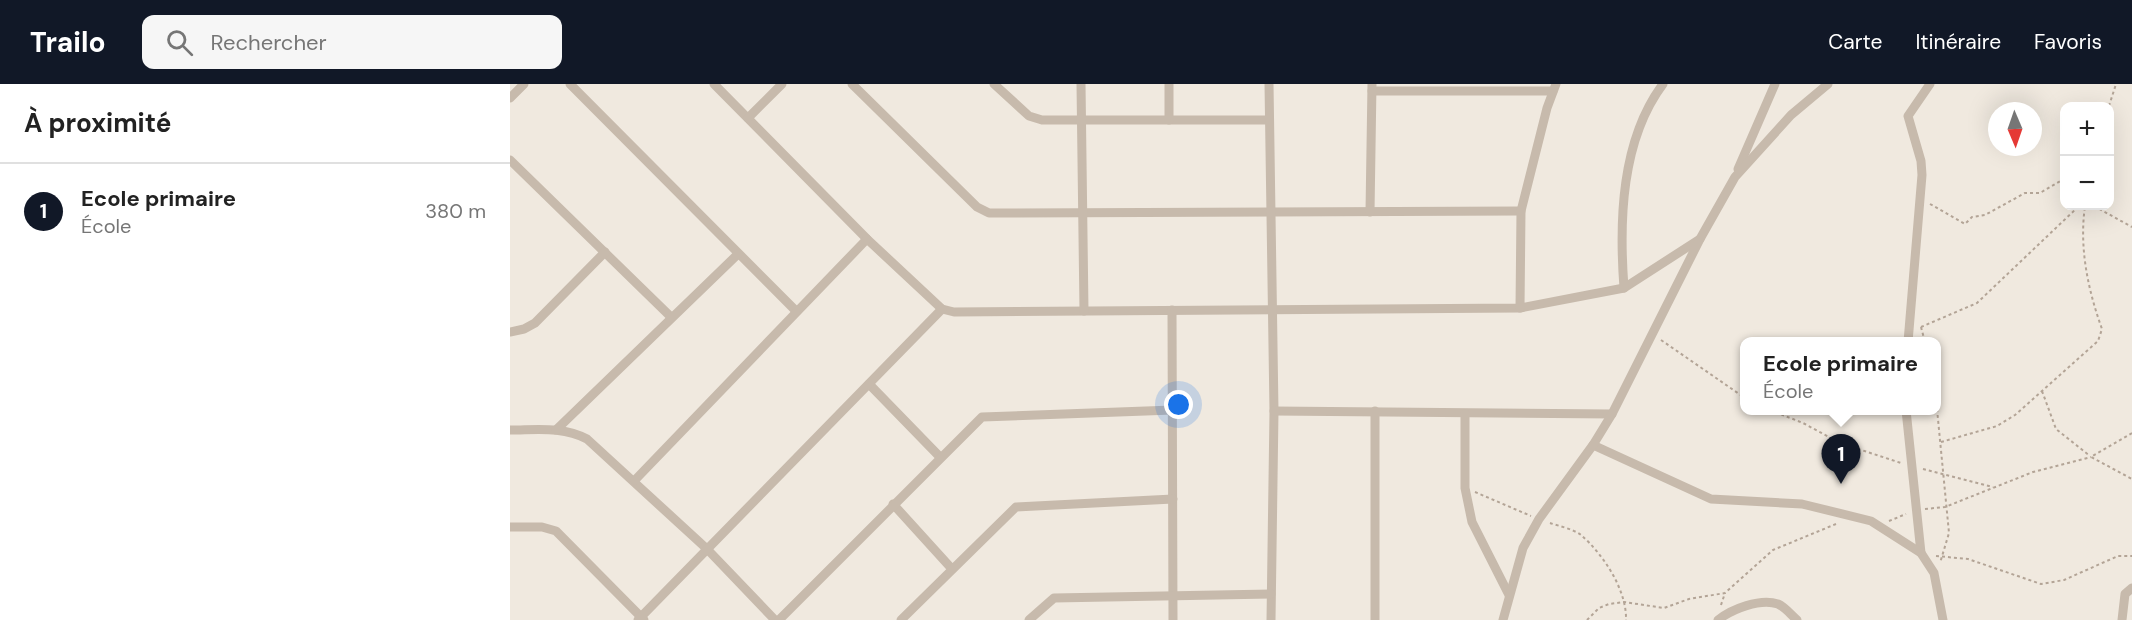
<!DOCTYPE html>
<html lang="fr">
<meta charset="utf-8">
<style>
:root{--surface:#fff;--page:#f6f6f6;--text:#222;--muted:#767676;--line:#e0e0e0;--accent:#111827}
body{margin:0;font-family:"DM Sans",sans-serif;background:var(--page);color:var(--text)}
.controls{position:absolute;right:18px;top:18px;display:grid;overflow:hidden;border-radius:12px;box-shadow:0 6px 24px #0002}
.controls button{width:54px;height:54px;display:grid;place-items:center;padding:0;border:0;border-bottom:2px solid var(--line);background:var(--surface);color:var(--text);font:30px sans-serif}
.compass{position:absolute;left:1478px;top:18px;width:54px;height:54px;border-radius:50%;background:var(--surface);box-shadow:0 6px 24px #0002;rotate:178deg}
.you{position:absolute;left:669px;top:321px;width:21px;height:21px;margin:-15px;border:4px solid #fff;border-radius:50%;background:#1a73e8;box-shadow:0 0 0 9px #1a73e833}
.badge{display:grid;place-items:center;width:39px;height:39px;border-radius:50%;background:var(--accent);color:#fff;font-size:20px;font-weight:700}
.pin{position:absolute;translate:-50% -50px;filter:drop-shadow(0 2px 3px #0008)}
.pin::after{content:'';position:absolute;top:32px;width:21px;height:18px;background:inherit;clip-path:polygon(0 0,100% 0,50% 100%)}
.popup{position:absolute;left:1230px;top:253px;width:201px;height:78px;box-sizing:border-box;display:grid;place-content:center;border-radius:12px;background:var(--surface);filter:drop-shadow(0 2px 4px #0005);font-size:20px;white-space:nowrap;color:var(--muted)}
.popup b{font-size:22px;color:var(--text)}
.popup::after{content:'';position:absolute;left:50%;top:100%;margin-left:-12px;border:12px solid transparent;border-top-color:var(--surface)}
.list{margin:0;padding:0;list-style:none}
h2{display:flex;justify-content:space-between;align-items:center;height:78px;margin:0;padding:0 24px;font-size:26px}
h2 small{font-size:20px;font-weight:400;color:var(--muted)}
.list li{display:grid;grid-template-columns:39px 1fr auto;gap:18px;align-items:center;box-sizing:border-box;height:96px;padding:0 24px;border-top:2px solid var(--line)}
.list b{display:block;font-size:22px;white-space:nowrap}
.list p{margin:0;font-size:20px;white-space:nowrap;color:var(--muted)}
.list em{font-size:20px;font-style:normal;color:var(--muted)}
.icon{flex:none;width:33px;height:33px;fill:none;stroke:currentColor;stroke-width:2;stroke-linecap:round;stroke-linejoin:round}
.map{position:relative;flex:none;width:1622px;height:536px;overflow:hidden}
header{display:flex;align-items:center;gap:36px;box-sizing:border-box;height:84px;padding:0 30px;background:var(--accent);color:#fff}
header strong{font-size:28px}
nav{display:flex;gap:33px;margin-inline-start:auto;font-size:21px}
.search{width:420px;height:54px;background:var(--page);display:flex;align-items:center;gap:15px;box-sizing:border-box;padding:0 21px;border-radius:12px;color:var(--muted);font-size:22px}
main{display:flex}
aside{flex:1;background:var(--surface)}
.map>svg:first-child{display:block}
</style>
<header>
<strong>Trailo</strong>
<div class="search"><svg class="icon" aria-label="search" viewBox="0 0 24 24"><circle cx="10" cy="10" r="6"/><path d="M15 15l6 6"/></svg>Rechercher</div>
<nav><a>Carte</a><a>Itinéraire</a><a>Favoris</a></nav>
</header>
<main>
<aside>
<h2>À proximité<small></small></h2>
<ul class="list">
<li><span class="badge">1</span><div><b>Ecole primaire</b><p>École</p></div><em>380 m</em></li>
</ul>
</aside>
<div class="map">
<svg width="1622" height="536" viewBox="0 0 1622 536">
<rect width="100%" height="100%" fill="#f0e9df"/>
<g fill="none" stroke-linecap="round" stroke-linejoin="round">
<g stroke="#b3a496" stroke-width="2" stroke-dasharray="3 3" stroke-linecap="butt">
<path d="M1599,22l7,-22"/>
<path d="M1420,120l35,20 7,-7 13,-2 40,-22h15l22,-13 2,2"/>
<path d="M1584,122l38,21"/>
<path d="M1411,243l56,-24 102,-97"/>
<path d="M1411,243l4,15"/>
<path d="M1151,256l84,58"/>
<path d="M1532,307l14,38 34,27"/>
<path d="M1427,325l12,124 -9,30"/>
<path d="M1260,326l33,13 37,20 61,20"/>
<path d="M1622,349l-41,24 41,22"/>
<path d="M1431,358l56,-16 18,-11 83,-74 4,-12c-14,-39 -23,-81 -17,-123"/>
<path d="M1413,385l70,18"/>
<path d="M965,408l56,24"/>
<path d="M1415,425l20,-2 88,-35 58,-15"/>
<path d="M1379,437l17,-7"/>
<path d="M1040,439c9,3 23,6 31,12 22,19 46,55 45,85"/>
<path d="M1426,472l32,3 73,25 23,-4 54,-24h14"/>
<path d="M1211,521l4,-12"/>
<path d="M1077,536l12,-12 10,-4 15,-2 40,6 25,-9 36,-6 48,-43 63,-26"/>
</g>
<g stroke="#c7baac" stroke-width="9">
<path d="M60,0l226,227"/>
<path d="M204,0l153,155 75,70 12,3 566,-4 104,-20 76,-49"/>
<path d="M342,0l125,123 12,6 532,-2"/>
<path d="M484,0l35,32 13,4h227"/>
<path d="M571,0l3,227"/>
<path d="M659,0v36"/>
<path d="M759,0l5,327 -3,209"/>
<path d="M862,7h181"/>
<path d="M0,14l14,-14"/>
<path d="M238,34l34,-34"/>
<path d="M0,76l161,157"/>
<path d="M1228,85l37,-85"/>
<path d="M860,128l2,-128"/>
<path d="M1114,204c-5,-67 -3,-148 39,-204"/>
<path d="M1010,224l1,-97 26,-103 9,-24"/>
<path d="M662,226l1,310"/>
<path d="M0,248l14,-3 11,-6 70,-71"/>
<path d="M1398,258l14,-167 -1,-14 -13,-45 22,-32"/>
<path d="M359,300l70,72"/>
<path d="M1396,326l15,143"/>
<path d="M764,327l338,3"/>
<path d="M865,327v209"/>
<path d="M955,330v74l7,34 37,73"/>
<path d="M0,346c26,0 53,-4 77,9l120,110 68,71"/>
<path d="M46,346l182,-176"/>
<path d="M1083,361l118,54 91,5 69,17 50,32 13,20 9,47"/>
<path d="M125,396l232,-241"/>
<path d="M383,420l59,65"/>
<path d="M0,443h32l14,4 88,89"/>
<path d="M128,536l304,-311"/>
<path d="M269,536l203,-203 191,-7"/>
<path d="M391,536l115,-113 157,-8"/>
<path d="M519,536l25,-22 217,-4"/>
<path d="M993,536l20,-72 16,-29 54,-74 19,-31 88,-175 35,-62 56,-62 37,-31"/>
<path d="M1208,536c14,-11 42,-22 60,-16 7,3 13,11 19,16"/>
<path d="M1612,536l3,-26 7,-6"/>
</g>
</g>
</svg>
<div class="controls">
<button>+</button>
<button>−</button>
</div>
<svg class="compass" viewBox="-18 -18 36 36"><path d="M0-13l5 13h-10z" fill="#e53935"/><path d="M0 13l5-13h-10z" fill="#767676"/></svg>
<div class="you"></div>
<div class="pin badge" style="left:1331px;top:400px">1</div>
<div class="popup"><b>Ecole primaire</b>École</div>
</div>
</main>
